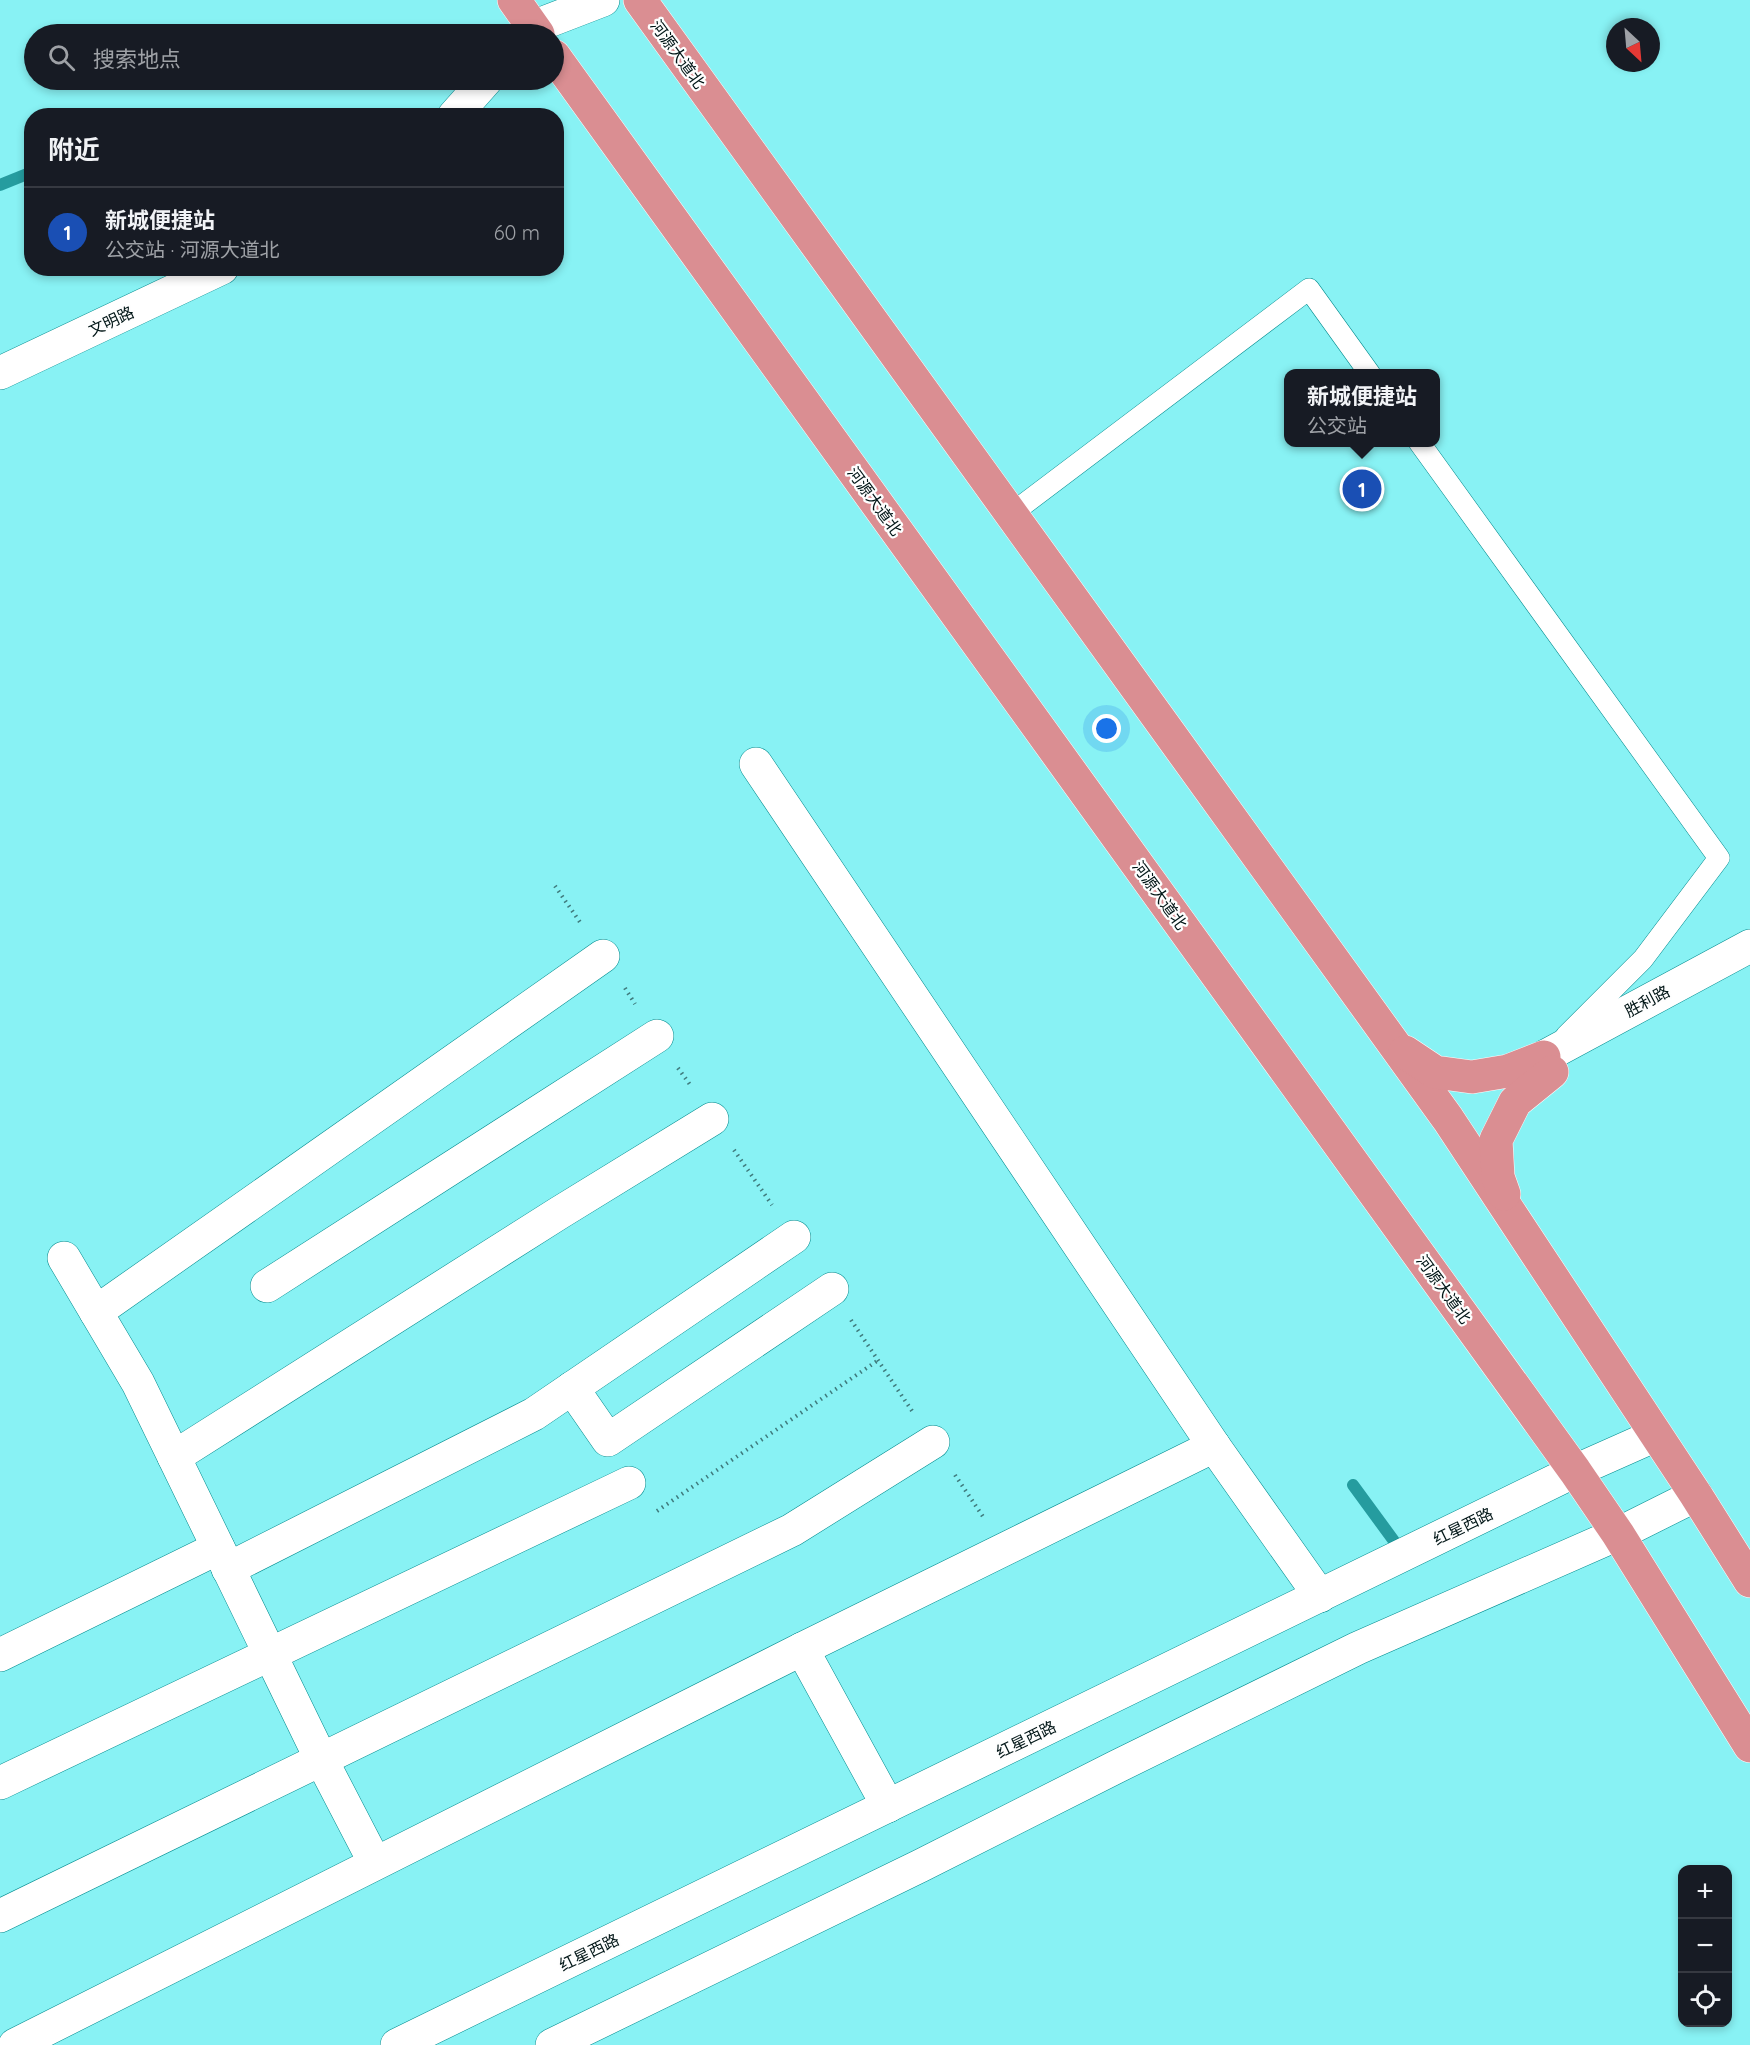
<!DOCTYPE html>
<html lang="zh">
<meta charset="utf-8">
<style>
:root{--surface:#171b24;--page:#242831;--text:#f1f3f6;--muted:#9ea1a6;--line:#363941;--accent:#d695a3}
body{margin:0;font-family:Quicksand,"Noto Sans SC",sans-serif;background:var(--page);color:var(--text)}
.controls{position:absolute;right:18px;bottom:18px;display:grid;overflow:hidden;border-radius:12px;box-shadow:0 3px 9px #0003}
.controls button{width:54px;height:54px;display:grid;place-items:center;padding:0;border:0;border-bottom:2px solid var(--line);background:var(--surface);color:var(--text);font:30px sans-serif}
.compass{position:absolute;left:1606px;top:18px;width:54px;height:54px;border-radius:50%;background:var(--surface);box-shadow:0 3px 9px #0003;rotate:154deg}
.you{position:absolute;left:1107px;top:729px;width:21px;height:21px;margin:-15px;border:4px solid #fff;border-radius:50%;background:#1a73e8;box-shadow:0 0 0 9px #1a73e833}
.badge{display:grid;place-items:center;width:39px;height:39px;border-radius:50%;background:var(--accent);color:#fff;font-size:20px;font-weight:700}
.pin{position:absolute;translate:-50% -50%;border:3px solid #fff;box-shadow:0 2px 6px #0006}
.popup{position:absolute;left:1284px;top:369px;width:156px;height:78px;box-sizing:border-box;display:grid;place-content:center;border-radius:12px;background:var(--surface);filter:drop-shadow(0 2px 4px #0005);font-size:20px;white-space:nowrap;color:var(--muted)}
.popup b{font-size:22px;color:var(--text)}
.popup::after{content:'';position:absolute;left:50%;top:100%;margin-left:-12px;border:12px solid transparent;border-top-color:var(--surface)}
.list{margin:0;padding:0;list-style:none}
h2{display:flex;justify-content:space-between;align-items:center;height:78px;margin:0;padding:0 24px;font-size:26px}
h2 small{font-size:20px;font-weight:400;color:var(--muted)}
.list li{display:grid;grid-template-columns:39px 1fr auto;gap:18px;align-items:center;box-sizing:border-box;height:90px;padding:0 24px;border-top:2px solid var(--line)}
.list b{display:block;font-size:22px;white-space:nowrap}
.list p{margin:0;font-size:20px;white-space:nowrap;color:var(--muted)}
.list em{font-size:20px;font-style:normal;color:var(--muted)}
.icon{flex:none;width:33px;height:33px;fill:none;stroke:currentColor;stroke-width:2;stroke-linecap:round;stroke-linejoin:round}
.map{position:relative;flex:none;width:1750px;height:2045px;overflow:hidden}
.search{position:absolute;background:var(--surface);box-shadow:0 3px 9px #0003;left:24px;top:24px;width:540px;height:66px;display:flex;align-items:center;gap:15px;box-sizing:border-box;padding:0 21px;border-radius:33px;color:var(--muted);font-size:22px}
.panel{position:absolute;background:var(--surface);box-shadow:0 3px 9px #0003;left:24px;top:108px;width:540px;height:168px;border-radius:24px}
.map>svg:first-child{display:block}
</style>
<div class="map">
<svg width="1750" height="2045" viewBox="0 0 1750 2045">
<rect width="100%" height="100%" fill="#88f2f4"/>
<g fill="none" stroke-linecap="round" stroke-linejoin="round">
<g stroke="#259c9f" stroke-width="12">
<path d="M0,185l32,-13"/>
<path d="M1353,1485l41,56"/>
</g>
<defs>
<g id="service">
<path d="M1419,442l300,416 -76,101 -77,77"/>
<path d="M1011,514l298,-225 61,85"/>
</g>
<g id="minor">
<path d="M756,764l458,682 106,150"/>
<path d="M1544,1057l206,-111"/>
<path d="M64,1258l74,125 183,376 54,104"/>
<path d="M267,1286l390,-250"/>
<path d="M96,1312l507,-356"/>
<path d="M572,1388l36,52 224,-151"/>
<path d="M174,1457l385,-244 153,-94"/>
<path d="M228,1569l306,-155 260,-177"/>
<path d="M802,1649l86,157"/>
<path d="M0,1655l218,-107"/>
<path d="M0,1783l629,-300"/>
<path d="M0,1916l792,-386 141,-88"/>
<path d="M15,2045l787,-396 412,-203"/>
</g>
<g id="tertiary">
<path d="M526,34l7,-7 70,-27"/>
<path d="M454,116l32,-36"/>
<path d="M0,373l222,-105"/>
<path d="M397,2045l1178,-574 81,-36"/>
<path d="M552,2045l368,-179 196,-99 242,-119 260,-114 78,-39"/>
</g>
<g id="trunk">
<path d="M514,0l24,34"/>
<path d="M640,0l808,1119 248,376 54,86"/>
<path d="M554,56l1021,1415 43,63 132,212"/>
<path d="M1405,1052l30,20 37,5 36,-6 36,-14"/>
<path d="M1504,1194l-6,-17 -2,-37 19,-38 37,-30"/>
</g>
</defs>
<use href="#service" stroke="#008b8e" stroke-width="22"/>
<use href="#minor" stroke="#008b8e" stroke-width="34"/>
<use href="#tertiary" stroke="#008b8e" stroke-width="34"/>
<use href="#trunk" stroke="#fff" stroke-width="34"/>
<g stroke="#3f7b7d" stroke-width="4" stroke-dasharray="1.5 4.5" stroke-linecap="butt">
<path d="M555,886l27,39"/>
<path d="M625,988l10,16"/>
<path d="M678,1068l13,18"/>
<path d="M734,1150l38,55"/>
<path d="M851,1320l61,91"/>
<path d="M955,1475l29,43"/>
<path d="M657,1511l220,-150"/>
</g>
<use href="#service" stroke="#fff" stroke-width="21"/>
<use href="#minor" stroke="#fff" stroke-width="33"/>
<use href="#tertiary" stroke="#fff" stroke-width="33"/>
<use href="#trunk" stroke="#da8e92" stroke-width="33"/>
</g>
<g text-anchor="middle" stroke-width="4.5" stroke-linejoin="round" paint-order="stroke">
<g font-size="16" fill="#001516" stroke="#fefefe">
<text transform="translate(678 54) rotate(54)" y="6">河源大道北</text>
<text transform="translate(111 321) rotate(-25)" y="6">文明路</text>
<text transform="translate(875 501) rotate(54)" y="6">河源大道北</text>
<text transform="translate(1160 895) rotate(54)" y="6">河源大道北</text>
<text transform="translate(1647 1001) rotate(-28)" y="6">胜利路</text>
<text transform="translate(1444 1289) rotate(54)" y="6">河源大道北</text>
<text transform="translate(1463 1526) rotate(-26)" y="6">红星西路</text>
<text transform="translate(1026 1739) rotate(-26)" y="6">红星西路</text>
<text transform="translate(589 1952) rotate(-26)" y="6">红星西路</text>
</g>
</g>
</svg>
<div class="controls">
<button>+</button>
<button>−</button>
<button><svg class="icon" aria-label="locate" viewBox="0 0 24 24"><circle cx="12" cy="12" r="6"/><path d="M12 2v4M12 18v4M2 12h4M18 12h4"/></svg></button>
</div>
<svg class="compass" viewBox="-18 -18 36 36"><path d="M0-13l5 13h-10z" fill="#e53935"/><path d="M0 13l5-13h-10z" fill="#9ea1a6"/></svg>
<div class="you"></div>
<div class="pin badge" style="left:1362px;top:489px;background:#1a4fb4">1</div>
<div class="popup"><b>新城便捷站</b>公交站</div>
<div class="search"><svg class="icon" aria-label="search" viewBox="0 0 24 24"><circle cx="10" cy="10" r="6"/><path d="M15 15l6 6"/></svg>搜索地点</div>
<section class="panel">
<h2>附近<small></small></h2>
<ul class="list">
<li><span class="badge" style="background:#1a4fb4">1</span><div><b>新城便捷站</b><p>公交站 · 河源大道北</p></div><em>60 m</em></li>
</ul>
</section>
</div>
